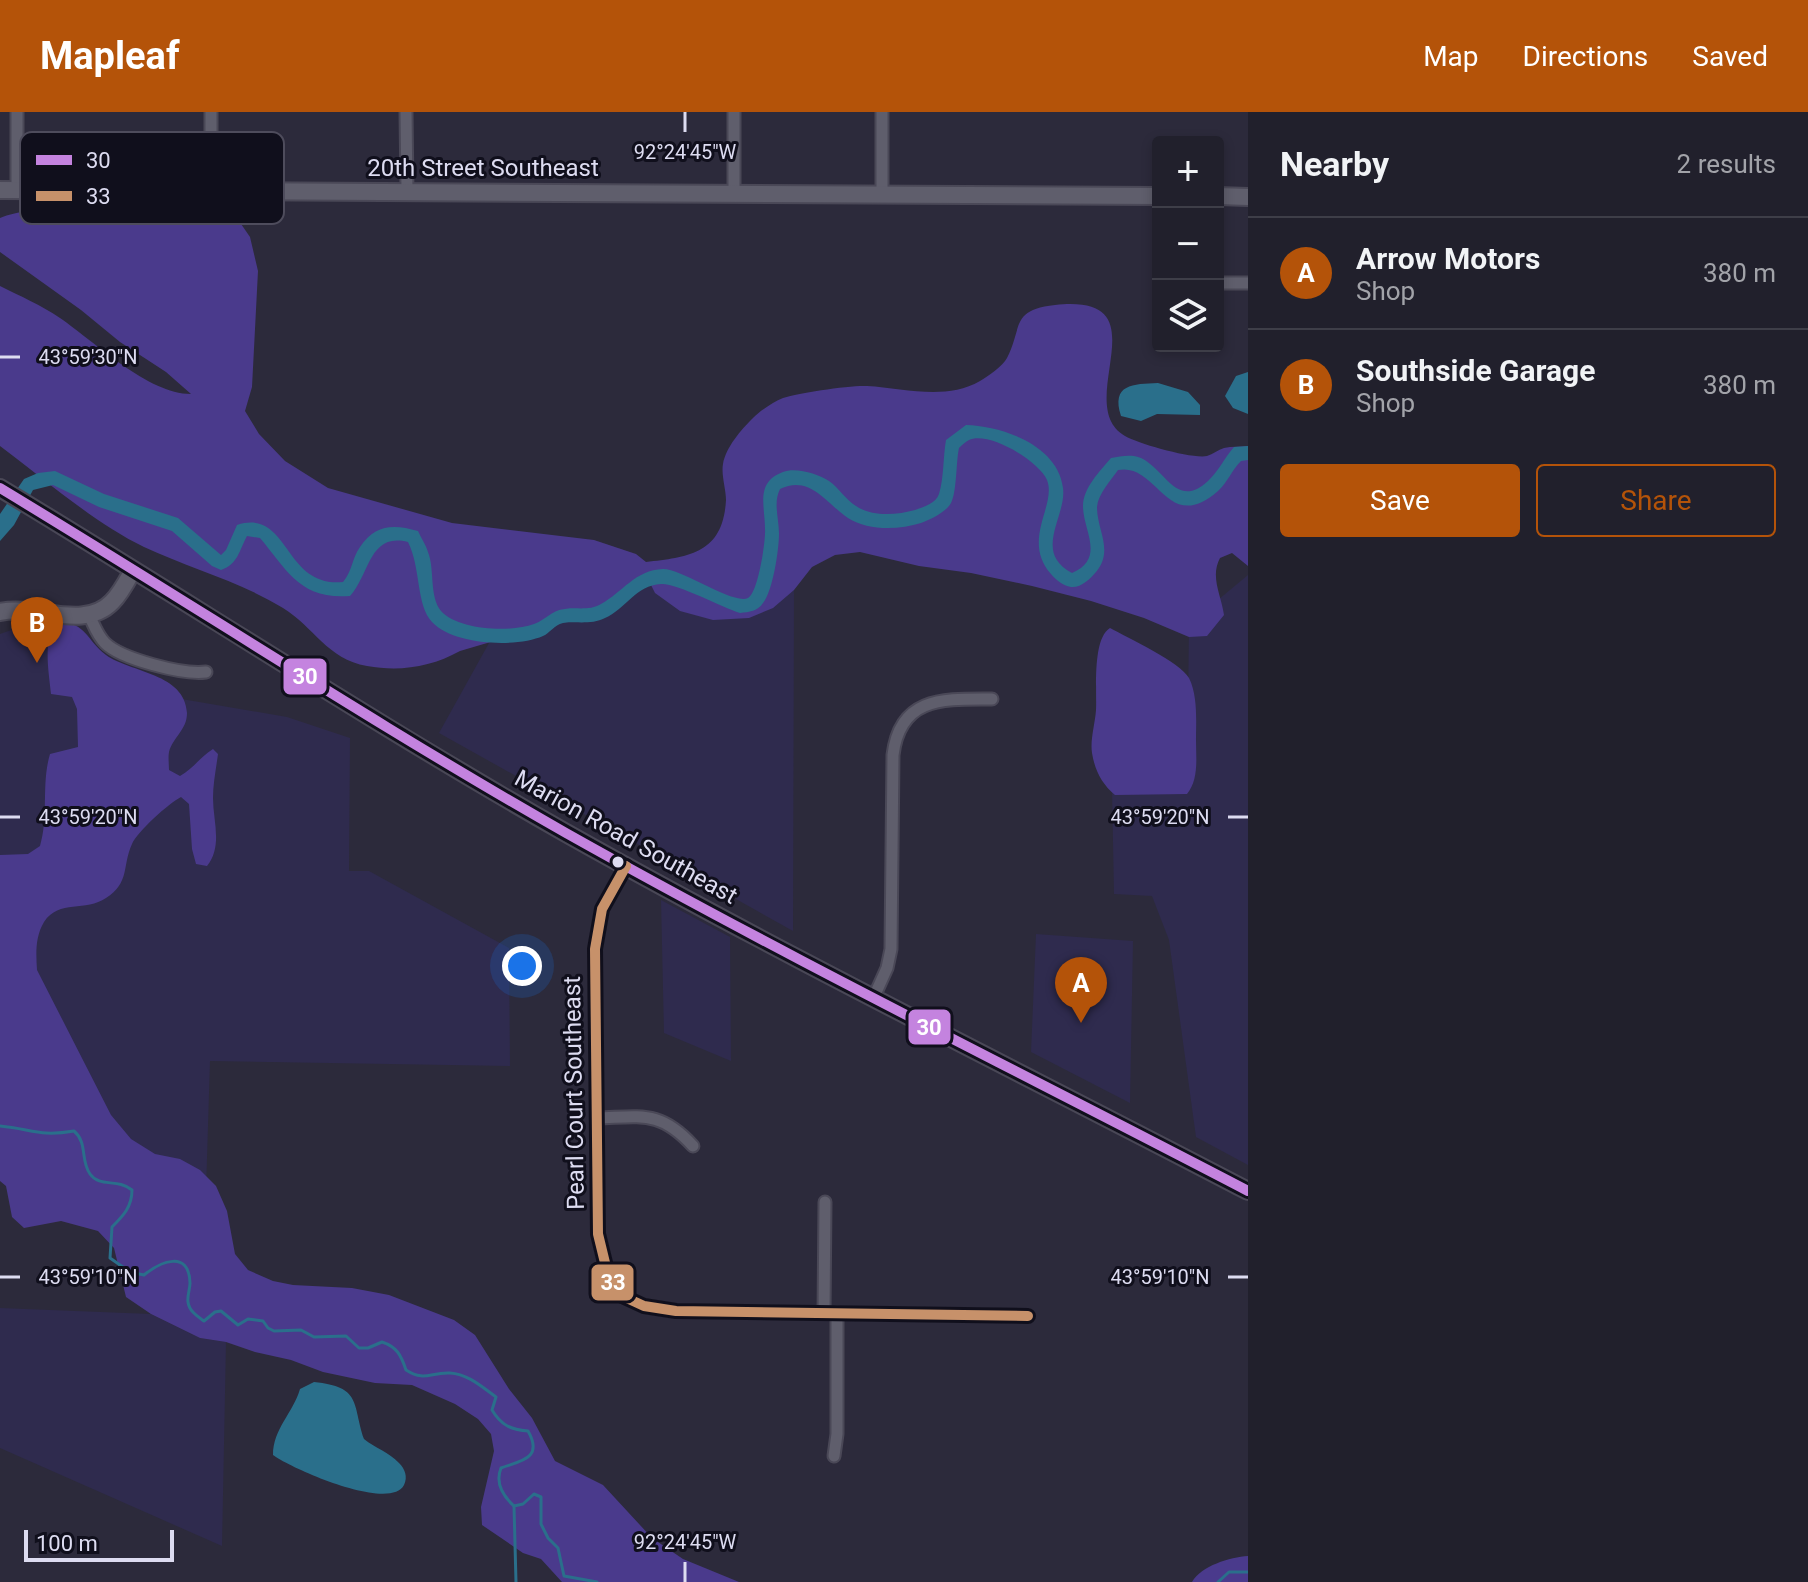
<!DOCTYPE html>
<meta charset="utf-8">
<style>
:root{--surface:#21202c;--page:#2d2d38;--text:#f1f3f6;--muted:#a2a3a9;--line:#3e3e48;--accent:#b45309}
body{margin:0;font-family:Roboto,sans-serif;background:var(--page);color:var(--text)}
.controls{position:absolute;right:24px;top:24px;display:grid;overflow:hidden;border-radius:8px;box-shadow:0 4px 12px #0003}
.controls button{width:72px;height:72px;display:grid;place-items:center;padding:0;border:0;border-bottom:2px solid var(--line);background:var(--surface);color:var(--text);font:40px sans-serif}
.scale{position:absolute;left:24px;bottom:20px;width:150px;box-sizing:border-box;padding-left:8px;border:4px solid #dddcf1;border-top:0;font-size:22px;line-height:28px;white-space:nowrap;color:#dddcf1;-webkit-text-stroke:6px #100f1c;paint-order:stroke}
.you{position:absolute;left:522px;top:854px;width:28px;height:28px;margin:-20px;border:6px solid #fff;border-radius:50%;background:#1a73e8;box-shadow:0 0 0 12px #1a73e833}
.badge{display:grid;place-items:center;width:52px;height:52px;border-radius:50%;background:var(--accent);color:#fff;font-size:26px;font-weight:700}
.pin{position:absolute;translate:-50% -66px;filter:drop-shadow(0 2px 4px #0008)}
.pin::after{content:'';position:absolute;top:42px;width:28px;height:24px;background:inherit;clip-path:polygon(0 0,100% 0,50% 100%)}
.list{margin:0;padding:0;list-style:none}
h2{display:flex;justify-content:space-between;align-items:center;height:104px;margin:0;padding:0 32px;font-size:34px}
h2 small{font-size:26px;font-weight:400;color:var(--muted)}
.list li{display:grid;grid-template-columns:52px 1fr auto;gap:24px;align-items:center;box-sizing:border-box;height:112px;padding:0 32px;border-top:2px solid var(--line)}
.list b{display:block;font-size:30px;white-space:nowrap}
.list p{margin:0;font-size:26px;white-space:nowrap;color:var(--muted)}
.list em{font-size:26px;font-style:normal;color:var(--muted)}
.actions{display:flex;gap:16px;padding:24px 32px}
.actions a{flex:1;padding:18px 0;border:2px solid var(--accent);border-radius:8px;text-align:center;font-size:28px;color:var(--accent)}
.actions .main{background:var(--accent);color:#fff}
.icon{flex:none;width:44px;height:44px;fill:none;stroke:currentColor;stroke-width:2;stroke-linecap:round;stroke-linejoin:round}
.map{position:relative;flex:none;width:1248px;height:1470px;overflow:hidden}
header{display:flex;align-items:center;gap:48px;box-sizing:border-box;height:112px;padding:0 40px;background:var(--accent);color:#fff}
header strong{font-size:38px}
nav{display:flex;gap:44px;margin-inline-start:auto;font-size:28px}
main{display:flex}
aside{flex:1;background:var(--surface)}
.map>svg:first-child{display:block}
</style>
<header>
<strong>Mapleaf</strong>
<nav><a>Map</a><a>Directions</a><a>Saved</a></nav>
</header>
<main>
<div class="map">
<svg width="1248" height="1470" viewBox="0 0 1248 1470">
<rect width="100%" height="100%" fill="#2c2a3b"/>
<g fill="#2f2b4e">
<path d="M1248,463v590l-52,-28 -27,-197 -17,-44 -38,-2 -2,-105 75,5 2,-170z"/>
<path d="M647,465l83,22 64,-9 -1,341 -354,-198 55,-99z"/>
<path d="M63,514l25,114 -20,138 -68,16v-260l20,-7z"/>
<path d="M170,585l117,20 63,21 -1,133h20l140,77 1,118 -300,-5 -4,130 -111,-52 -65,-153 4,-66z"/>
<path d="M661,788l69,37 1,124 -67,-28z"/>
<path d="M1036,822l97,7 -3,162 -99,-51z"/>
<path d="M0,1196l151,6 49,24 26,4 -4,204 -222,-98z"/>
</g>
<g fill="#4a3a8c">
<path d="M133,98l85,6 21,5 11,16 8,34 -6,116 -7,24 14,23 26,27 43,27 124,35 142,17 42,14 10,8c44,-5 77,-9 80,-62 0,-11 -5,-25 -3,-36 3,-17 18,-34 30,-46 7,-7 20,-16 30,-20 14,-5 68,-13 84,-12 37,2 78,15 113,-5 8,-5 23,-15 27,-23 16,-31 3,-48 48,-53 112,-12 15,99 70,131 14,8 67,23 82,20 6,-2 11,-6 17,-8 8,-2 16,-1 24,-2v120l-16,-13 -12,5c-10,19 1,36 4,57l-17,21 -18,1 -45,-19 -53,-17 -59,-15 -61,-13 -52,-7 -59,-14 -25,3 -23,12 -18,23 -21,18 -24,10 -36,2 -33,-9 -25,-18 -8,-16 -54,35 -133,39c-29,16 -60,21 -93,15 -40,-7 -53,-39 -84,-58 -42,-26 -94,-40 -139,-61 -48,-23 -100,-68 -144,-101v-160c20,10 41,19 60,32 35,24 88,76 131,76l-25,-22 -46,-30 -39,-32 -81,-58v-34c29,-13 99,-8 133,-8z"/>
<path d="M57,510c31,1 28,17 49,33 25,18 79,18 81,58 0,17 -14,24 -18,39 -1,5 0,13 0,18l11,6c14,-8 20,-19 33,-27l5,5c-2,15 -5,30 -5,44 0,23 10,48 -6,68l-11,-2 -4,-15 -3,-45 -8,-7c-12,6 -44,35 -49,47 -10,22 -2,39 -26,54 -20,14 -47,1 -62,24 -9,15 -8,32 -7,48l74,145 20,24 24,15 25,5 20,11 16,16 11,25 8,43 13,16 25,11 20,4 59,3 37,7 65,25 21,15 34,54 23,29 23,43 48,24 49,53 31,21 56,23h-177l-21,-23 -18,-6 -41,-28 -1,-18 13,-56 -3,-17 -13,-15 -23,-15 -43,-19 -37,-2 -52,-11 -32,-12 -36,-8 -29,-10 -26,-4 -49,-24 -25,-17 -12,-49 -16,-17 -37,-10 -37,7 -12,-11 -6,-31 -6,-5v-326l28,-1 12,-8c9,-30 1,-62 10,-92l28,-7 -1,-38 -5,-12 -21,-3c-2,-22 -9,-54 6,-72z"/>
<path d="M1110,516c18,10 70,34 79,50 9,18 7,43 7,62 0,19 3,39 -9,54l-72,1c-13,-11 -20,-24 -23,-42 -2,-13 3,-29 4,-43 1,-19 -4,-71 14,-82z"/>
<path d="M1248,1444v26h-56c9,-16 38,-25 56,-26z"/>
</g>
<g fill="#2a6f8b">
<path d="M1248,260v42l-15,-6 -8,-12 11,-20z"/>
<path d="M1158,271l30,9 12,13v10l-43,-1 -16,7 -20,-5c-10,-32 12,-32 37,-33z"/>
<path d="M966,313c36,1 92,20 97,63 4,28 -31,64 9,85 34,-15 11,-42 11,-67 0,-18 17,-35 28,-48 10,-2 21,-4 30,0 25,12 36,52 67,23 10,-9 17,-24 26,-34l14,-1v14l-7,1c-9,9 -14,22 -23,30 -51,45 -60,-29 -100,-21 -7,10 -20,24 -21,37 0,24 17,43 -1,65 -6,7 -15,16 -25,15 -8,-1 -16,-8 -20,-13 -30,-34 6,-69 -4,-94 -8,-19 -58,-49 -78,-40 -4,2 -7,5 -10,8 -3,13 -2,44 -8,55 -6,10 -20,16 -30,20 -22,7 -53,8 -73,-5 -21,-14 -38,-44 -68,-29 -7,14 -1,29 -1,45 0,15 -6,57 -16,69 -5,8 -14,9 -23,10 -19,-6 -63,-30 -79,-29 -25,1 -35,25 -56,34 -13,7 -28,3 -42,5 -9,2 -13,10 -20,13 -27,12 -90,9 -111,-14 -16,-17 -11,-54 -24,-80 -39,-10 -38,32 -58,54 -50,4 -63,-26 -90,-58l-13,-2c-8,15 -9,28 -26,34l-9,-4 -40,-35 -73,-24 -46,-22 -20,5 -19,35 -14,16v-27l24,-35 14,-6 17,-2 49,23 74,24 43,37 5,-5 11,-25c53,-17 46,63 106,57 9,-10 9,-24 17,-35 15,-23 34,-23 58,-16 3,7 8,14 10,21 7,18 1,44 13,59 17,19 69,22 93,13 12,-4 17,-14 31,-15 12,-2 25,2 36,-5 22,-12 34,-34 62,-35 20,0 70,36 85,29 10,-5 18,-58 17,-69 0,-23 -10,-47 18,-57 13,-5 35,2 46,9 10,7 17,19 27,25 16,11 41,9 59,4 9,-3 21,-7 24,-16 5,-16 4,-37 7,-54z"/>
<path d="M314,1270c48,5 38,21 50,57 11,9 25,13 35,24 6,6 9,14 5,22 -14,27 -112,-16 -131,-30 0,-26 20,-42 27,-66z"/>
</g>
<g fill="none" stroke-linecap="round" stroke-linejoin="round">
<g stroke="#2a6f8b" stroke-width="3">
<path d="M0,1014c32,3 39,11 74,5 14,12 6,29 16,43 10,14 27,4 42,16 0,17 -9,26 -20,37l-2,31 20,14 14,3c16,-13 45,-26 46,8 0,6 -3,13 -2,19 1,9 9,14 16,19l11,-9 6,-1 17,14 10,-6 15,2 5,7 6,3 27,-1 13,7 32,-1 13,12h9l14,-6c15,5 19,13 24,28 19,12 24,2 44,3 18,1 32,14 46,24l-4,13c9,15 19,20 36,21 16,28 -8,30 -27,37 -6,15 2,28 13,38"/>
<path d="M514,1394l9,-2 11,-10 7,3v27l7,14 10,10 6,28 33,6"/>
<path d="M514,1394l2,76"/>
<path d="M1218,1470l11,-10h19"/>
</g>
<defs>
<g id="street">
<path d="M211,0v79"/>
<path d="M406,0l1,79"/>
<path d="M734,0v81"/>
<path d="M17,78v-78"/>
<path d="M882,81v-81"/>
<path d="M1218,171h30"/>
<path d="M89,503c5,10 8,20 16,28 16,16 78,32 101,29"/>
<path d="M626,754l-24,43 -7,40 3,285 9,37 11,23 26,12 32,5 352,5"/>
<path d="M873,887l14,-31 4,-19 2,-194c7,-59 51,-56 99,-56"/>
<path d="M597,1006c45,-1 63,-8 96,28"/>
<path d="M824,1201l1,-111"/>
<path d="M834,1344l3,-22v-121"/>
</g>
<g id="secondary">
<path d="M0,78l1158,6"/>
<path d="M1218,84l30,1"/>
<path d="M0,376c189,114 374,236 566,345 224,126 454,239 682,358"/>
<path d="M0,500c36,-8 84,19 112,-10 9,-9 15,-21 21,-32"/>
</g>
</defs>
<use href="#street" stroke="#4a4857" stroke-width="15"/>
<use href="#secondary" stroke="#4a4857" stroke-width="20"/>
<use href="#street" stroke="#5f5e6c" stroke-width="11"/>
<use href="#secondary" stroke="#5f5e6c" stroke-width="16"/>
<defs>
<path id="bus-1" d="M0,376c189,114 374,236 566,345 224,126 454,239 682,358"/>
<path id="bus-2" d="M626,754l-24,43 -7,40 3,285 9,37 11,23 26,12 32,5 352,5"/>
</defs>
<use href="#bus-1" stroke="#100f1c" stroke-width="16"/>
<use href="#bus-2" stroke="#100f1c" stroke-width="16"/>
<use href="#bus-1" stroke="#c483df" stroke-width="10"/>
<use href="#bus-2" stroke="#c7916a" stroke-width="10"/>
</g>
<path fill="none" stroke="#dddcf1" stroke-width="3" d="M685,0v20M0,245h20M0,705h20M1228,705h20M0,1165h20M1228,1165h20M685,1450v20"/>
<circle fill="#dddcf1" stroke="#100f1c" stroke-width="3" cx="618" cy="750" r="7"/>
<g text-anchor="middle" stroke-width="6" stroke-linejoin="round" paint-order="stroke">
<g font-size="24" fill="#dddcf1" stroke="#100f1c">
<text x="483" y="64">20th Street Southeast</text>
<text transform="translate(626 725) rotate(29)" y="8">Marion Road Southeast</text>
<text transform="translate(574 981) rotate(-91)" y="8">Pearl Court Southeast</text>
</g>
</g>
<rect x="20" y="20" width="264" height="92" rx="12" fill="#100f1c" stroke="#4e4c5c" stroke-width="2"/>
<rect x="36" y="43" width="36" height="10" fill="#c483df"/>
<rect x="36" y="79" width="36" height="10" fill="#c7916a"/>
<g font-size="22" fill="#dddcf1">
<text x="86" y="56">30</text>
<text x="86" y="92">33</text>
</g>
<g font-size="20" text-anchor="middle" fill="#dddcf1" stroke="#100f1c" stroke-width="6" stroke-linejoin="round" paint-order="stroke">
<text x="685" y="47">92°24'45"W</text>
<text x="88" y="252">43°59'30"N</text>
<text x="88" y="712">43°59'20"N</text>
<text x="1160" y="712">43°59'20"N</text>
<text x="88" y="1172">43°59'10"N</text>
<text x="1160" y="1172">43°59'10"N</text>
<text x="685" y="1437">92°24'45"W</text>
</g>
<g stroke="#100f1c" stroke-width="3">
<rect x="282" y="545" width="46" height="39" rx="8" fill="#c483df"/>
<rect x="907" y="896" width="45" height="38" rx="8" fill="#c483df"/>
<rect x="590" y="1151" width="45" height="39" rx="8" fill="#c7916a"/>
</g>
<g font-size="22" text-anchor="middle" font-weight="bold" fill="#fff">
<text x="305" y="572">30</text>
<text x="929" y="923">30</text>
<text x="613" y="1178">33</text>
</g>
</svg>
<div class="controls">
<button>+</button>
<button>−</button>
<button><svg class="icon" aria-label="layers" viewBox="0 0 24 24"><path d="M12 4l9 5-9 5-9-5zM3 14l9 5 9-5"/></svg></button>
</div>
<div class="scale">100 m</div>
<div class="you"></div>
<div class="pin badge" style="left:1081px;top:911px">A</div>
<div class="pin badge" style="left:37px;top:551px">B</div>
</div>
<aside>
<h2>Nearby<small>2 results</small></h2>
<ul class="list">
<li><span class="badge">A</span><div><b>Arrow Motors</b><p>Shop</p></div><em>380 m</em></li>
<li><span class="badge">B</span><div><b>Southside Garage</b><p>Shop</p></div><em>380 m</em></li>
</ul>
<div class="actions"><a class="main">Save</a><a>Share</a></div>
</aside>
</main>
